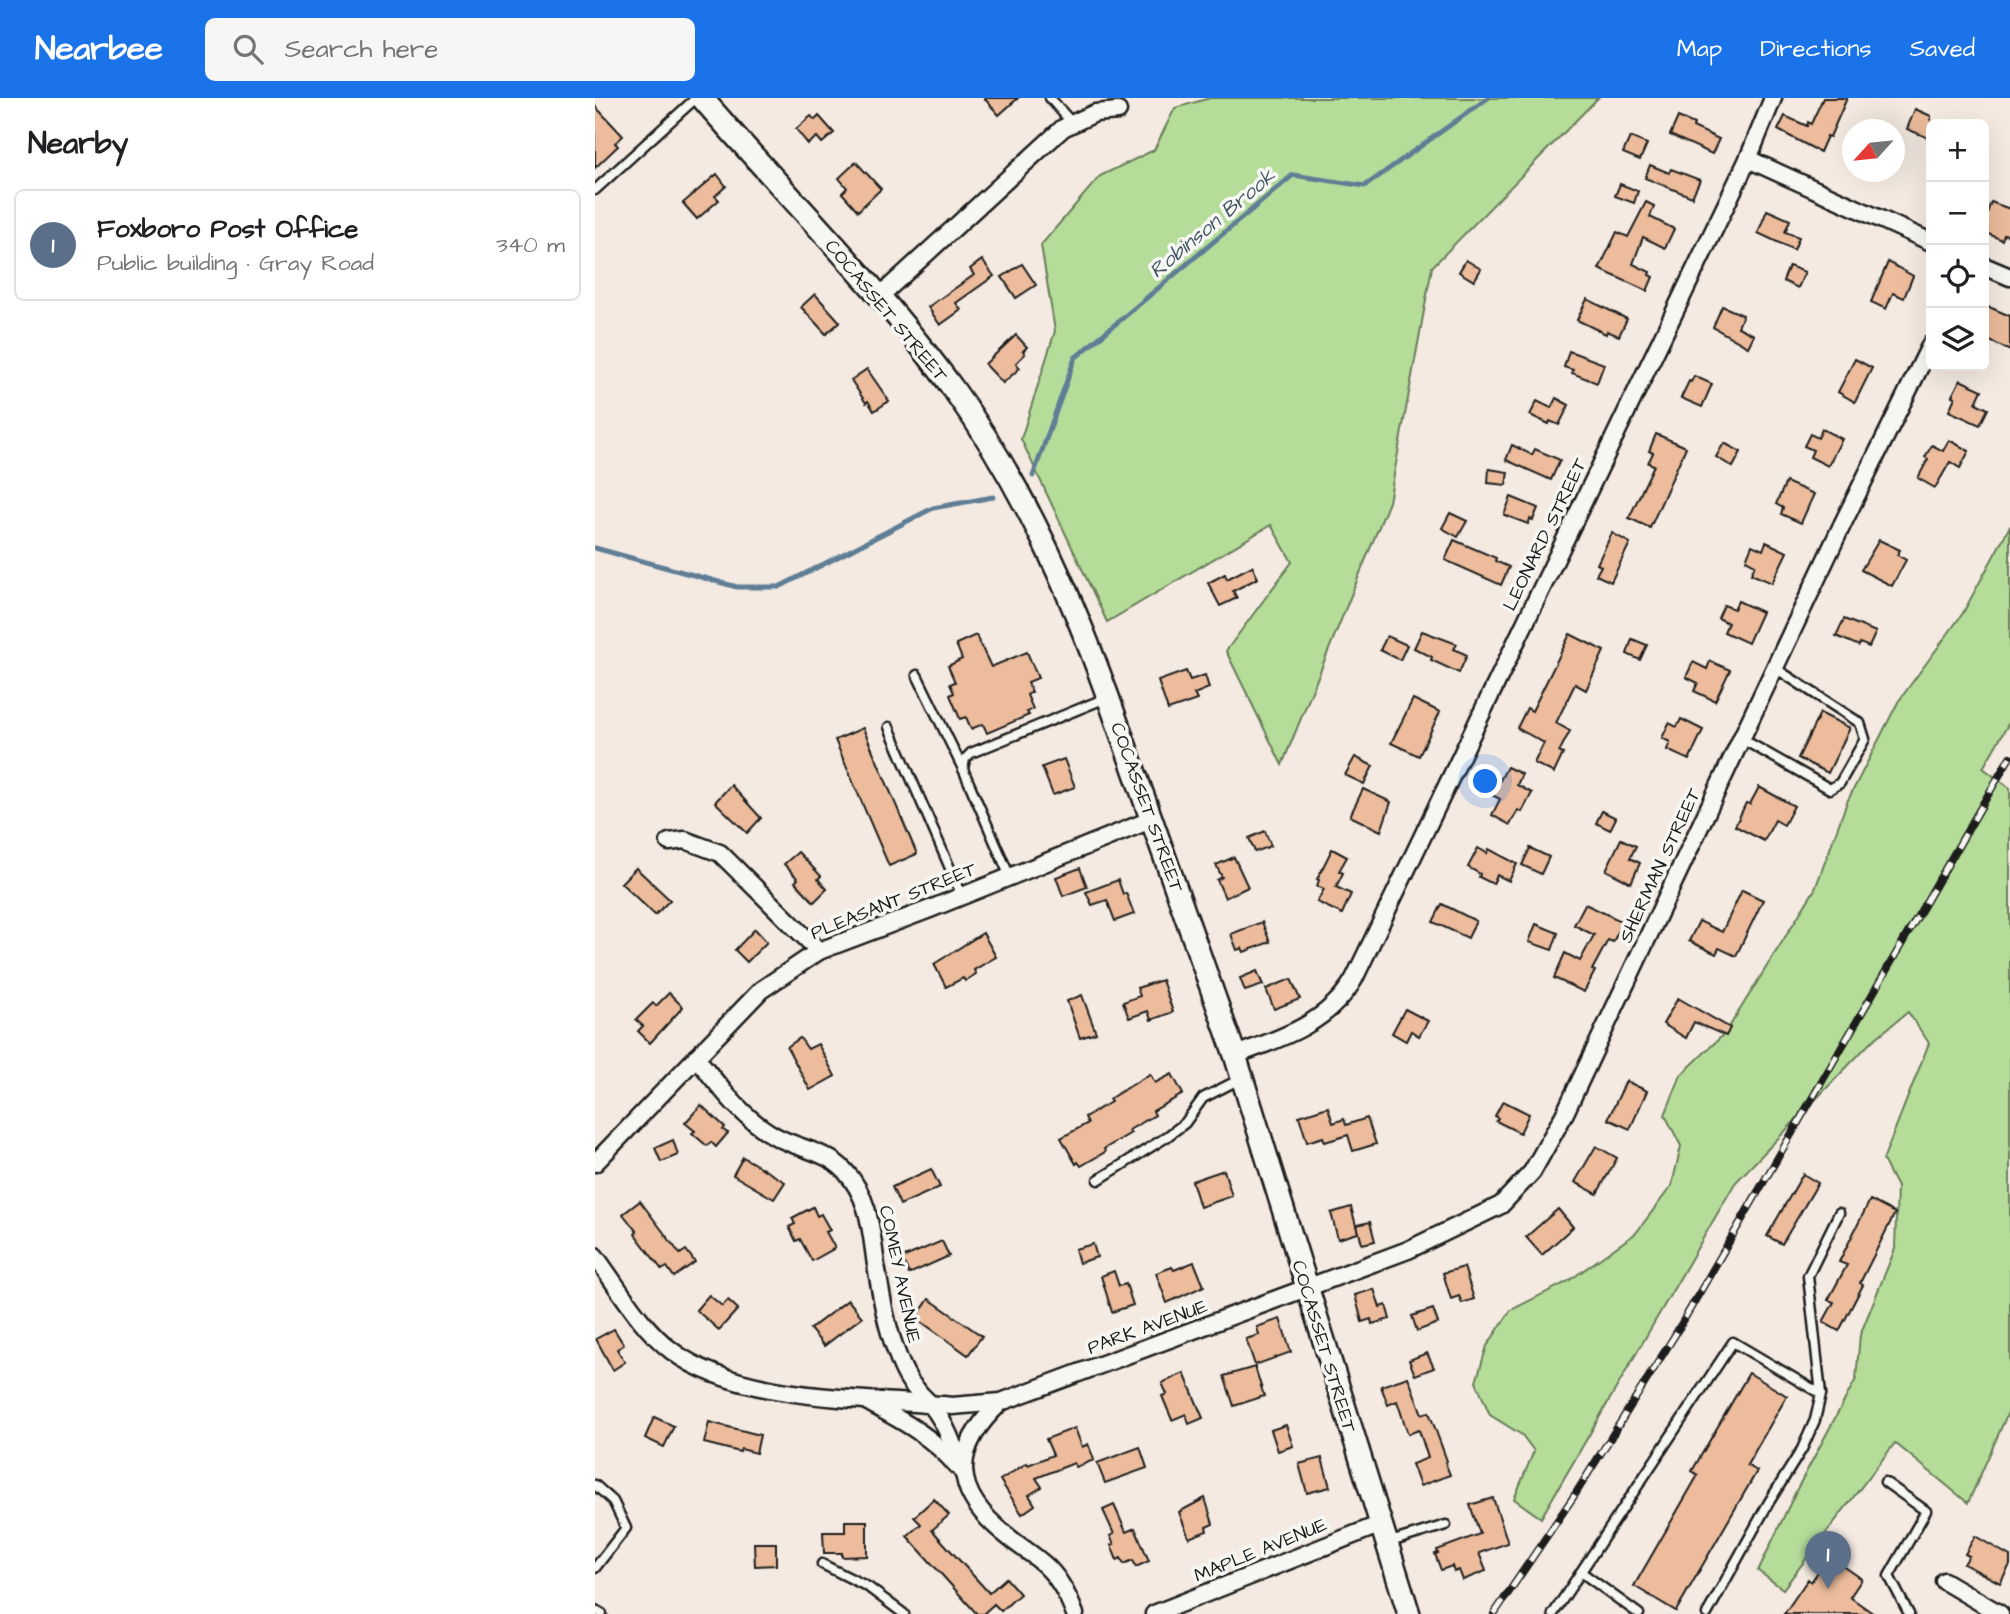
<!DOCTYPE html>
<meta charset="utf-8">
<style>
:root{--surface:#fff;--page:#f6f6f6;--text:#202124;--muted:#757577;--line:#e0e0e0;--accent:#1a73e8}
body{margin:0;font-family:"Architects Daughter",sans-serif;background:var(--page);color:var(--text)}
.controls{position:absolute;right:21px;top:21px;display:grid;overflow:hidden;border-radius:10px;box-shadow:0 7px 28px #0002}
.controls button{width:63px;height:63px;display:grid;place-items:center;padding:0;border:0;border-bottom:2px solid var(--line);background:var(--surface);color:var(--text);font:35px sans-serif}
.compass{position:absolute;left:1247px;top:21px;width:63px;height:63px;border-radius:50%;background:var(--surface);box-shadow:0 7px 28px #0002;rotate:243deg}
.you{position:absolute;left:891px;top:684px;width:24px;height:24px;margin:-18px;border:5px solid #fff;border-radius:50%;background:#1a73e8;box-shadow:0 0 0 10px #1a73e833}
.badge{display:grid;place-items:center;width:46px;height:46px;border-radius:50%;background:var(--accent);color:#fff;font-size:23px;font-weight:700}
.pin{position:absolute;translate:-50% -58px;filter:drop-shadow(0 2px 4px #0008)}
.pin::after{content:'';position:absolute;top:37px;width:24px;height:21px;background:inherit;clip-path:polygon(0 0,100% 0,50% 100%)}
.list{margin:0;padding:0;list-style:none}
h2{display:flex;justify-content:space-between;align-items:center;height:91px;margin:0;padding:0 28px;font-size:30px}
h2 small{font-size:23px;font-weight:400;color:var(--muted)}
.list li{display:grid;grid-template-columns:46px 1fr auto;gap:21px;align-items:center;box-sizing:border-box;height:112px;margin:0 14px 14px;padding:0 14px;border:2px solid var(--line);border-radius:10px}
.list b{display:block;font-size:26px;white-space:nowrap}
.list p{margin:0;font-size:23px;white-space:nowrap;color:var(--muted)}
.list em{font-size:23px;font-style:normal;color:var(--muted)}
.icon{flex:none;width:38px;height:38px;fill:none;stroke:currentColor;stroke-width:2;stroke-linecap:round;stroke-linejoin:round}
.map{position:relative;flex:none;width:1415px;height:1516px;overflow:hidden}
header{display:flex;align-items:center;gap:42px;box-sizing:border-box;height:98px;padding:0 35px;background:var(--accent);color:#fff}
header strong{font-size:33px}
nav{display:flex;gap:38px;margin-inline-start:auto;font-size:24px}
.search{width:490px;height:63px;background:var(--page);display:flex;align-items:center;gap:18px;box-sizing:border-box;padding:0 24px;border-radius:10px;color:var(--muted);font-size:26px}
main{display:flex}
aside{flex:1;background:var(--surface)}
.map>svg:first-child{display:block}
</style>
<header>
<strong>Nearbee</strong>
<div class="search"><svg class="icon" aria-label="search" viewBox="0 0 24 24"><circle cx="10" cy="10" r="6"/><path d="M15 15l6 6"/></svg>Search here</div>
<nav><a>Map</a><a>Directions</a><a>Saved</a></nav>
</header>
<main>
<aside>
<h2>Nearby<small></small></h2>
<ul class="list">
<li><span class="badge" style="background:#5c6f8a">1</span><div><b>Foxboro Post Office</b><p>Public building · Gray Road</p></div><em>340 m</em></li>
</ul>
</aside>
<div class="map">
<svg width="1415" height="1516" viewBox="0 0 1415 1516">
<rect width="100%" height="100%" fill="#f4eae1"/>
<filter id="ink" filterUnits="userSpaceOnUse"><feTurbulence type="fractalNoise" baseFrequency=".0143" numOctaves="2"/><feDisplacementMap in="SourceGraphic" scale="14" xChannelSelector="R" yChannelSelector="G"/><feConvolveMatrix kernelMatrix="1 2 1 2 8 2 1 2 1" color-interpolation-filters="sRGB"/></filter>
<g filter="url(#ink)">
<g fill="#b5dd99" stroke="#687c5a" stroke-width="2">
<path d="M615,0h388l-166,169 -43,235 -107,263 -56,-114 66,-89 -21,-37 -164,97 -86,-183 34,-108 -14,-86 59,-69 54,-26 21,-42z"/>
<path d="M1415,428v195l-27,47 27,20v620l-42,95 -73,-60 -112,146 -25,-18 39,-82 59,-110 4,-44 35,-86 2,-62 -14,-27 46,-117 -21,-31 -37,30 -136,141 -194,335 -27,-19 20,-48 -12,-16 -32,-20 -14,-33 11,-36 24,-36 56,-28 69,-49 36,-48 9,-39 -16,-31 16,-40 45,-43 89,-143 32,-87 51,-100 65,-89z"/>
</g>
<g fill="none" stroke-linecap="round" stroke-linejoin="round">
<g stroke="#5e7e96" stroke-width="5">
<path d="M438,378l42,-118 218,-183 72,11 123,-88"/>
<path d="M0,450l142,39h42l154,-79 60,-11"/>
</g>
</g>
<g fill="#ecbc9c" stroke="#1c1c1c" stroke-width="2">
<path d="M389,0h34l-19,17z"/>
<path d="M1228,0h24l-17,39 -3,-1 -7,16 -42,-22 7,-14 22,10 1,-4 3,2z"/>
<path d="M0,8l28,30 -8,7 3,3 -23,22z"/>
<path d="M1320,11l16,7v23l-24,-10z"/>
<path d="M216,18l4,4 4,-4 15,17 -12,10 -5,-6 -9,7 -12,-15z"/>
<path d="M1083,19l16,7 -1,3 26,12 -7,15 -42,-19z"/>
<path d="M1035,39l17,7 -7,16 -17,-7z"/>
<path d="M261,64l25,27 -23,22 -16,-18 5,-5 -8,-10z"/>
<path d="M1055,67l19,8 2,-4 29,11 -8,17 -47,-19z"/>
<path d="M122,76l9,12 -11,10 4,4 -22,19 -14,-16z"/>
<path d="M1025,86l18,7 -4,12 -19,-7z"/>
<path d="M1051,104l8,4 -4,11 24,12 -9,19 -22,-11 -10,27 17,8 -1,3 4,2 -6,14 -48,-22 18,-37 11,5z"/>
<path d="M1396,104l19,7v27l-6,-2 -2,6 -16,-7 2,-6 -4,-2v-3z"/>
<path d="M1172,112l23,10 -5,12 14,5 -5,13 -36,-17z"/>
<path d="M387,162l12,16 -38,27 5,7 -21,15 -12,-18 46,-32 -4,-6z"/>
<path d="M871,162l15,9 -7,12 -15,-9z"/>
<path d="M1293,164l25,14 -9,22 -11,-5 -7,16 -15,-7z"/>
<path d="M427,166l14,21 -20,13 -14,-21z"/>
<path d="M1194,168l16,6 -7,16 -15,-7z"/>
<path d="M220,196l25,28 -14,12 -25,-27z"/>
<path d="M992,201l40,20 -8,17 -12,-5 -1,3 -29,-14z"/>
<path d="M1127,208l21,9 -5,12 16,8 -6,12 -35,-20z"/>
<path d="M1394,209l21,9v35l-26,-13v-21z"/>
<path d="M421,237l11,12 -4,4 2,3 -9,9 4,5 -17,15 -18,-19z"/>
<path d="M974,253l35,13 -7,19 -25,-10 1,-3 -9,-3z"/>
<path d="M1260,261l17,9 -17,34 -17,-10z"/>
<path d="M272,271l22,32 -15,10 -6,-10 -2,2 -15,-23z"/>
<path d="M1099,278l18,8 -10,23 -21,-9 8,-17 2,1z"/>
<path d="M1365,282l22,10 -6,13 12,6 -8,16 -31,-14 6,-14 -3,-1z"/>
<path d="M961,300l13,7 -10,20 -9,-4 -1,3 -19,-9 7,-14 14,7z"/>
<path d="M1227,331l20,10 -14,27 -18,-9 3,-7 -9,-4 6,-12 8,4z"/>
<path d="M1061,336l30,13 -36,81 -21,-10 25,-53 -6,-2 5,-10 -4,-2z"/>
<path d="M1354,342l20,11 -9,17 -10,-6 -15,26 -17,-10 10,-19 -3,-2 7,-12 11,6z"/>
<path d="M1129,345l17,9 -8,15 -17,-10z"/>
<path d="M917,347l20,10 3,-6 25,11 -9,20 -45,-20z"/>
<path d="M894,371l19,3 -2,13 -18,-2z"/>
<path d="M1191,384l28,12 -13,29 -20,-9 2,-6 -7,-4z"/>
<path d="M916,399l27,11 -5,12 -3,-1 -2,5 -24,-9z"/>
<path d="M855,415l17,8 -9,16 -16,-9z"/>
<path d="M1017,435l18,10 -19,39 -15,-7 5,-9 -4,-2z"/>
<path d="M859,442l42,18 -1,3 14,6 -8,18 -56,-25z"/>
<path d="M1284,442l21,10 -3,5 9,5 -14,26 -31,-16z"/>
<path d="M1171,444l21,10 -15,31 -21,-9 4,-9 -9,-5 6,-15 11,5z"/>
<path d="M657,468l6,12 -25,13 4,7 -17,8 -12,-23 17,-9 2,5z"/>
<path d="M1143,503l24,11 -14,31 -24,-11 4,-9 -10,-5 6,-13 10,4z"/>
<path d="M1249,521l32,13 -7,15 -9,-4 -1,3 -23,-10z"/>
<path d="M827,533l35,13 -3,5 13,6 -8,18 -28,-13 1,-3 -18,-9z"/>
<path d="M975,536l34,17 -18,39 -11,-6 -19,39 14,8 -11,21 4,2 -9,19 -20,-10 10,-20 -27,-15 10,-20 5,3z"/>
<path d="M381,537l15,32 36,-15 11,26 -10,4 4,10 -5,3 6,14 -6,3 2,3 -42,18 -4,-9 -12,5 -5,-12 -6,2 -10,-24 4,-2 -4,-9 5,-2 -7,-16 14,-7 -6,-15z"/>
<path d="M792,538l20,9 -7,15 -20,-10z"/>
<path d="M1037,541l15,6 -7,15 -13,-6z"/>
<path d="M1115,563l20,9 -15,31 -21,-10 4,-8 -12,-6 7,-15 14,7z"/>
<path d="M591,573l4,9 15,-5 4,13 -15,6 3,6 -29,10 -10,-29z"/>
<path d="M818,601l27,13 -21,44 -28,-13z"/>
<path d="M1225,615l30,15 -22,45 -30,-15z"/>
<path d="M1086,621l22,11 -14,30 -22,-10 3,-8 -8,-4 7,-15 8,4z"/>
<path d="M268,630l54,126 -28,12 -54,-126z"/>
<path d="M760,659l18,9 -9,18 -19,-9z"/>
<path d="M469,661l11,28 -22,8 -11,-28z"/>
<path d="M912,669l15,7 -5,11 15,8 -10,19 -4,-2 -8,15 -18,-10 8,-16 -8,-4z"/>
<path d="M136,687l30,33 -14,15 -32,-31z"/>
<path d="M1164,689l35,19 -10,19 -9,-5 -11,21 -29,-15 11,-23 4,1z"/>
<path d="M768,691l28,13 -10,29 -31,-15z"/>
<path d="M1007,713l14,7 -6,12 -14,-7z"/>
<path d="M670,733l6,15 -16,6 -6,-14z"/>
<path d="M1026,741l15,7 -6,12 10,5 -9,20 -25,-13z"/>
<path d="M883,750l9,5 2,-4 28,15 -8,17 -12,-6 -4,9 -14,-7 1,-3 -12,-7z"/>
<path d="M935,750l19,9 -8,17 -19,-9z"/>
<path d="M737,751l15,8 -8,14 4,2 -7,14 15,7 -9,20 -25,-12 7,-13 -7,-3 2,-6 -2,-1z"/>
<path d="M203,754l23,24 -3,3 9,10 -13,13 -19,-20 3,-3 -14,-15z"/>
<path d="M639,759l14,30 -23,11 -8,-18 5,-3 -6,-12z"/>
<path d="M41,770l34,32 -15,15 -34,-32z"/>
<path d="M485,770l7,19 -24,9 -7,-19z"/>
<path d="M523,782l5,14 3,-1 8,21 -19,7 -8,-21 -15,5 -6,-13z"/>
<path d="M1147,792l21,10 -27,56 -17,-8 -3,6 -27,-13 10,-20 23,11z"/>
<path d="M847,806l34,17 -8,17 -35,-16z"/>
<path d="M990,806l38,18 -10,20 -5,-2 -16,30 3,1 -11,21 -30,-14 11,-25 15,8 14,-26 -20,-10z"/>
<path d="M667,824l8,20 -26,10 -2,-4 -5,2 -6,-16z"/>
<path d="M941,826l22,9 -6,17 -23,-8z"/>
<path d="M160,831l12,13 -20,20 -12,-12z"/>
<path d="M388,835l13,24 -22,13 2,4 -11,7 -2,-3 -17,9 -12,-23z"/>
<path d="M662,873l6,14 -18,6 -5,-13z"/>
<path d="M696,881l9,20 -26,10 -8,-20z"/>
<path d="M567,882l11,32 -22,8 -3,-9 -19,7 -6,-16 17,-6 -3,-8z"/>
<path d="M74,895l14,14 -33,36 -12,-12 5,-5 -7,-6 17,-17 3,3z"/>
<path d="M487,897l14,38 -16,5 -13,-37z"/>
<path d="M1083,900l52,30 -4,8 -32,-14 -8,16 -23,-14z"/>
<path d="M810,911l23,12 -9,15 -8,-5 -5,10 -14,-8z"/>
<path d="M205,940l8,11 10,-5 17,32 -25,14 -23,-43z"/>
<path d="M555,976l5,9 17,-9 11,20 -30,17 2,4 -26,15 2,3 -27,16 1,3 -24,14 -3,-4 -2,2 -15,-26 27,-15 -3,-6 26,-15 -2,-3z"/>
<path d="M1031,983l21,10 -17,38 -22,-10z"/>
<path d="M908,1003l26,13 -9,19 -24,-12 2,-3 -3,-2z"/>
<path d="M106,1007l24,22 -2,3 5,3 -12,14 -5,-5 -4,4 -15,-13 3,-2 -10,-8z"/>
<path d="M733,1009l5,16 11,-4 2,6 21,-7 9,26 -23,7 -5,-16 -23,7 -2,-5 -16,5 -8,-26z"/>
<path d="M78,1042l5,15 -17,7 -6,-14z"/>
<path d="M1001,1048l21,12 -20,36 -22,-12z"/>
<path d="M148,1059l42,25 -11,17 -41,-24z"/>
<path d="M336,1071l9,18 -40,18 -8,-18z"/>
<path d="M629,1072l8,26 -32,11 -8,-26z"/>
<path d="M1208,1076l15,9 -36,61 -15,-8z"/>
<path d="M1275,1102l25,13 -35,70 3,2 -24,46 -16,-9 11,-20 -6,-2 19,-35 -8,-3z"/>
<path d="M45,1103l40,53 6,-4 9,12 -21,15 -7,-10 -5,3 -27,-36 2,-2 -14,-18z"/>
<path d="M218,1109l4,9 4,-2 9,16 -4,2 9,16 -23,13 -12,-22 -4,2 -7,-14 6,-3 -3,-6z"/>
<path d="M756,1109l7,26 -20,6 -7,-26z"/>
<path d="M963,1111l15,18 -31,28 -16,-18z"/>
<path d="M775,1124l5,19 -13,3 -5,-19z"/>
<path d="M347,1143l7,15 -40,18 -7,-16z"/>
<path d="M498,1146l4,13 -18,6 -4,-14z"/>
<path d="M599,1164l10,24 -37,17 -11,-30 16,-6 2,3z"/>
<path d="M869,1169l10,32 -12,4 -3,-7 -8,3 -8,-26z"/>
<path d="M519,1173l5,15 7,-2 7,21 -21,7 -11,-36z"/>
<path d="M779,1191l6,18 6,-2 4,14 -18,5 -1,-5 -9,3 -7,-27z"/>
<path d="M114,1197l13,11 6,-6 10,9 -19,21 -23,-20z"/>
<path d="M334,1201l53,37 -14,19 -52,-37z"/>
<path d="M253,1202l14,17 -38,29 -14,-17z"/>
<path d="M838,1211l5,14 -21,8 -5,-15z"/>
<path d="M685,1221l11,33 -36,13 -9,-26 13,-4 -2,-8z"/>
<path d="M19,1231l10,16 -7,4 8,13 -12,8 -17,-31z"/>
<path d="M832,1255l7,15 -19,7 -6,-15z"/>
<path d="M660,1269l9,29 -30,10 -10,-30z"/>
<path d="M589,1275l19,45 -14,6 -3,-10 -14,6 -10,-24 5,-2 -5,-11z"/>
<path d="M1154,1275l38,23 -40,69 10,6 -81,140 -42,-25 64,-111 -6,-4z"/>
<path d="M813,1279l14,37 7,-2 18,49 -2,1 5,13 -30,11 -8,-22 16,-6 -9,-28 -11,4 -11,-33 -9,4 -7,-19z"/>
<path d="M59,1319l20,9 -10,21 -19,-9z"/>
<path d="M114,1324l51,13 -4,18 -15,-4 -1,3 -36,-9z"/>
<path d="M691,1327l7,21 -15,5 -7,-21z"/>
<path d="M480,1330l7,19 6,-3 6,16 -18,7 -2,-4 -38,15 6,9 -13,8 6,10 -13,9 -22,-34 27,-17 1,2 25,-10 -7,-16z"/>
<path d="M545,1349l7,21 -42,15 -8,-20z"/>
<path d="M727,1360l8,29 -23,6 -8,-29z"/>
<path d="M610,1400l8,26 -7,3 1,4 -18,7 -10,-26z"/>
<path d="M898,1400l15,45 -29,10 7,18 -23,9 -4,-10 -5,2 -2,-6 -11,4 -6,-16 3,-1 -1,-3 43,-16 -10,-29z"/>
<path d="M339,1401l15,16 -17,15 57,63 17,-15 14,16 -19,17 -7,-7 -11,10h-6l-70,-78 14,-12 -7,-7z"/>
<path d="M519,1407l12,27 9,-4 14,33 -13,6 -3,-7 -9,4 -3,-6 -4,2 -6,-15 3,-1 -4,-8 4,-2 -11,-24z"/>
<path d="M250,1423h22v35l-25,1v-4h-18l-1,-21h22z"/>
<path d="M1380,1438l35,20v9l-10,18 -36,-19 5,-8 -4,-2z"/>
<path d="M159,1445h22v22l-21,1z"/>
<path d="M1234,1458l33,23 -12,18 24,17h-90l24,-35 3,3z"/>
</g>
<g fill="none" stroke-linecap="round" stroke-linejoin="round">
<defs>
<g id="service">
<path d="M455,0l22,25"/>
<path d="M0,92l101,-92"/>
<path d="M322,577l46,94"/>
<path d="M294,629l73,169"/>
<path d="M1147,641l88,50 10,-6 25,-44 -5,-16 -85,-55"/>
<path d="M415,779l-47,-108 2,-10 6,-6 135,-55"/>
<path d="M503,1082l67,-42 20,-15 18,-25 39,-20"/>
<path d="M1290,1384l41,29 -37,65 20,38"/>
<path d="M0,1387l18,16 13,27 -31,40"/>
<path d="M795,1444l56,-17"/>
<path d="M227,1466l46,23 36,27"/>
<path d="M986,1474l58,42"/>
<path d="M0,1512l7,4"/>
<path d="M958,1516l180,-272 88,52"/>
<path d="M1112,1516l62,-112 33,-53 13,-29 6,-26 -13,-118 31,-63"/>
</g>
<g id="minor">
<path d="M1153,61l183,83"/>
<path d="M1389,168l26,11"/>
<path d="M285,198l183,-168 32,-15 23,-2"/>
<path d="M74,744l16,-2 35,13 99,98"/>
<path d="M640,957c45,-16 94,-32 119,-76l394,-820 25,-61"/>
<path d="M101,959c23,29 46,61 79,79 23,13 52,15 70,35 25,27 26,60 31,94 5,28 9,56 19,83 5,15 11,31 22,42 4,6 10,10 15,16 15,19 23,44 31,67"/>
<path d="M0,1065l166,-173 58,-39 111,-42 223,-90"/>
<path d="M0,1158c24,32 45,71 77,95 67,51 198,47 280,55l49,-4 407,-152 93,-45 31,-33 32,-57 279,-592 88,-179"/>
<path d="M273,1304c33,18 64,34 89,64"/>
<path d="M406,1304c-51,48 -49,90 5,133 14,12 29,20 42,33 12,12 21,30 27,46"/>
<path d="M1349,1483l56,33"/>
<path d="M559,1516l227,-90"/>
</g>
<path id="secondary" d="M107,0c84,98 177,188 252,292 68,94 115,199 154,307l127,358 174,559"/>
</defs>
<use href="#service" stroke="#1c1c1c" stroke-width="13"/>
<use href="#minor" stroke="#1c1c1c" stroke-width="21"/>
<use href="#secondary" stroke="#1c1c1c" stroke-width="26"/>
<use href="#service" stroke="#f6f6f2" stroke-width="8"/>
<use href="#minor" stroke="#f6f6f2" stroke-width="16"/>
<use href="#secondary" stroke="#f6f6f2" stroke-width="21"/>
<defs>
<path id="rail" d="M899,1516l82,-121 99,-158 335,-578"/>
</defs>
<use href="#rail" stroke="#1c1c1c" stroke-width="8"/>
<use href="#rail" stroke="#f6f6f2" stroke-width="5" stroke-dasharray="16" stroke-linecap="butt"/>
</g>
</g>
<g text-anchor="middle" stroke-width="7" stroke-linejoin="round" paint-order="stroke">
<g font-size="19" fill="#1c1c1c" stroke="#f6f6f2">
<text transform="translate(292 212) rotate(50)" y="7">COCASSET STREET</text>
<text transform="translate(949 436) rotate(-64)" y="7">LEONARD STREET</text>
<text transform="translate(553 709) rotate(70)" y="7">COCASSET STREET</text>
<text transform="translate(1064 767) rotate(-65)" y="7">SHERMAN STREET</text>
<text transform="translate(298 802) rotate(-22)" y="7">PLEASANT STREET</text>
<text transform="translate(306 1176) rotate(78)" y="7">COMEY AVENUE</text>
<text transform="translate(552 1228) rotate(-20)" y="7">PARK AVENUE</text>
<text transform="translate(730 1248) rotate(73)" y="7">COCASSET STREET</text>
<text transform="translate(665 1451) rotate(-22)" y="7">MAPLE AVENUE</text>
</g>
<g font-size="21" font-style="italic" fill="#425563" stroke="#f6f6f2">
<text transform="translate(617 125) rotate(-40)" y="7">Robinson Brook</text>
</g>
</g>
</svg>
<div class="controls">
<button>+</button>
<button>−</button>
<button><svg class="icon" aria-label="locate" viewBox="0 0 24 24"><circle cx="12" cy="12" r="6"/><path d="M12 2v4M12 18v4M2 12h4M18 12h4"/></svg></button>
<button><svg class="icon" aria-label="layers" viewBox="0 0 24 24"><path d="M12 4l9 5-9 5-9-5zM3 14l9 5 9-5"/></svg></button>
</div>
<svg class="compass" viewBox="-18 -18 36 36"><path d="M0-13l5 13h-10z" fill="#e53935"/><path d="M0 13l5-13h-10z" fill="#757577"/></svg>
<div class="you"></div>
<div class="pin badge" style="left:1233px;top:1491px;background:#5c6f8a">1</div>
</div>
</main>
